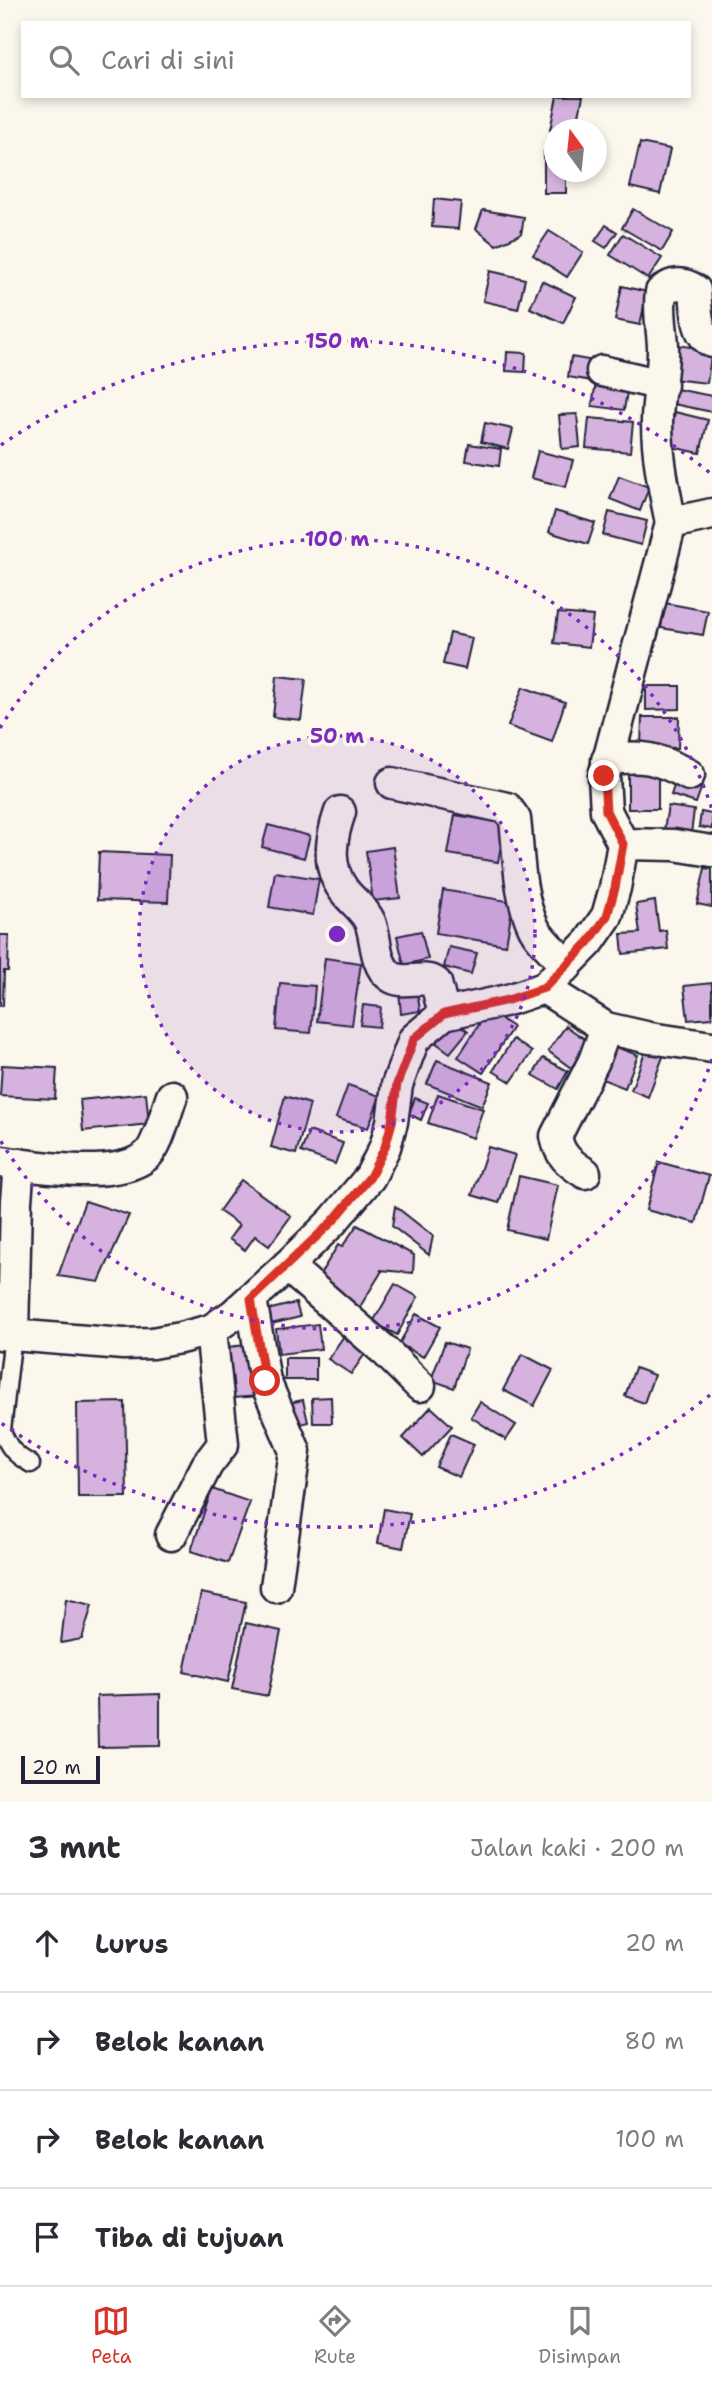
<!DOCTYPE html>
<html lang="id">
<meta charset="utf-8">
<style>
:root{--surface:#fff;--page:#f2f2f3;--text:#2b2b33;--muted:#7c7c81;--line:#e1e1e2;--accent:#d93025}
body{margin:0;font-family:"Shantell Sans",sans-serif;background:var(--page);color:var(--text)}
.compass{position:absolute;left:544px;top:119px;width:63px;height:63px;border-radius:50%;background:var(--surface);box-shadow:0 4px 10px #0003;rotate:345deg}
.scale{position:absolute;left:21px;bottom:18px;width:79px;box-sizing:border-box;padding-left:7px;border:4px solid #22223b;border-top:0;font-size:19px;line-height:24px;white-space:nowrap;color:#22223b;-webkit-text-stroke:5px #fbf7ec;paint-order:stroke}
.stop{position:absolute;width:21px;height:21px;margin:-16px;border:5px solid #d93025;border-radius:50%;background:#fff}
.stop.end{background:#d93025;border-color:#fff;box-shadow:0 2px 7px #0008}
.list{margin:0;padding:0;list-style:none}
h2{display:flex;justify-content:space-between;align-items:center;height:91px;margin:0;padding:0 28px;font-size:30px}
h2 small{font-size:23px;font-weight:400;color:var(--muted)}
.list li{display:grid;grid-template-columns:46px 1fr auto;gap:21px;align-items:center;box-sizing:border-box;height:98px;padding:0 28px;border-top:2px solid var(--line)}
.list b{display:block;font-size:26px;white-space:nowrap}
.list em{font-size:23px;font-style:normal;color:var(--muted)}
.icon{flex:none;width:38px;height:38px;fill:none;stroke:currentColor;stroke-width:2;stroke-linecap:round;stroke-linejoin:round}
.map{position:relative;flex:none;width:712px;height:1802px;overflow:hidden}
.search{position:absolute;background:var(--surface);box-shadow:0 4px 10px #0003;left:21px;right:21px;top:21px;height:77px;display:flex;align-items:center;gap:18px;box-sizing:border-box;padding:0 24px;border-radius:0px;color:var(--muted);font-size:26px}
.sheet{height:483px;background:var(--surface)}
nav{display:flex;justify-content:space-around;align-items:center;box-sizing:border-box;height:98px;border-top:2px solid var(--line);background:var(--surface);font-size:19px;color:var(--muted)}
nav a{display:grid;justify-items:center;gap:4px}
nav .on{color:var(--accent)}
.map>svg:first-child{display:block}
</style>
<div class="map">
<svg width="712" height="1802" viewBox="0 0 712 1802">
<rect width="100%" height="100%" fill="#fbf7ec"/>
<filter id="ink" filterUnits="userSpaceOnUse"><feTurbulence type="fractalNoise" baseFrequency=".0143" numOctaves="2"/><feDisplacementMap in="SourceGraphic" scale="14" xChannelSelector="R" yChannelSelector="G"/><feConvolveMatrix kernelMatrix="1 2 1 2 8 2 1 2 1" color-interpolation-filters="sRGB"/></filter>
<g filter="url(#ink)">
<g fill="#d5b3de" stroke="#22223b" stroke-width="2">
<path d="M557,96h26l-7,34h-26z"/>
<path d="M640,143l30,6 -10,45 -30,-7z"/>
<path d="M544,152h10v20h12v21h-22z"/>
<path d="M434,199l27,3 -3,27 -26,-2z"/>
<path d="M633,209l40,23 -11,19 -40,-23z"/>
<path d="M483,210l41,7 -3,17 -25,11 -20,-16z"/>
<path d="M606,225l11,7 -11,16 -11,-7z"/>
<path d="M549,231l34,21 -16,25 -34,-22z"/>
<path d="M623,234l39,24 -14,21 -38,-24z"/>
<path d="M490,271l35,8 -7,30 -35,-8z"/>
<path d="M542,281l34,16 -13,26 -33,-15z"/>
<path d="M622,286l25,6 -7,33 -25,-5z"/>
<path d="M677,345l35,5 -5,33 -35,-4z"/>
<path d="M507,352l19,1 -1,19 -19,-1z"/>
<path d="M571,357l23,4 -2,20 -24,-4z"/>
<path d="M597,376l32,4 -5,30 -32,-4z"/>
<path d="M676,389l36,7v16l-39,-8z"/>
<path d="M675,412l33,8 -8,33 -33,-7z"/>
<path d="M577,414l3,33 -18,2 -3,-34z"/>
<path d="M589,418l44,4 -3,30 -44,-4z"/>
<path d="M485,423l28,6 -5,20 -27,-7z"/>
<path d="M469,444l32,5 -2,17 -33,-5z"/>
<path d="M538,451l35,9 -7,27 -35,-9z"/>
<path d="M619,476l30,11 -9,24 -30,-12z"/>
<path d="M555,511l40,12 -7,21 -39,-12z"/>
<path d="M609,512l38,9 -6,24 -38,-10z"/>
<path d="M665,603l43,8 -5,24 -42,-7z"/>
<path d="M558,613l35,3 -4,31 -35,-4z"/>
<path d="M450,633l22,5 -7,31 -22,-5z"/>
<path d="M277,676l29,3 -5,41 -28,-3z"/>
<path d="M646,686h34v23l-34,1z"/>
<path d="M523,687l42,15 -13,40 -44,-16z"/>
<path d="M642,717h37l-1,31 -37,-1z"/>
<rect x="628" y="773" width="30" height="36"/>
<path d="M678,774l25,9 -7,20 -25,-8z"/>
<path d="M668,806l26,4 -3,24 -27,-4z"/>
<path d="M701,812l11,2v15l-13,-2z"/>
<path d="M455,815l50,8 -7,39 -50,-8z"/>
<path d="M268,825l42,11 -6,22 -42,-11z"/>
<path d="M393,847l7,51 -27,3 -7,-50z"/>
<path d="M99,852l71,3 -2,47 -71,-2z"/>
<path d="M705,868l7,1v38l-15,-3z"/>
<path d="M275,872l44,7 -6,36 -44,-8z"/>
<path d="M443,890l70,12 -7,43 -70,-12z"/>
<path d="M655,901l4,30 7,-1 2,19 -45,5 -2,-20 19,-1 -4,-29z"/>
<path d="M421,931l7,28 -24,6 -7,-29z"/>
<path d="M0,935h9l-1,36h-4l-1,35h-3z"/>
<path d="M449,947l28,6 -6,21 -27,-7z"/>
<path d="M325,958l36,5 -9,62 -35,-4z"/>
<path d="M280,983l35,3 -4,47 -35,-3z"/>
<path d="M712,983v35l-24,2 -4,-34z"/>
<path d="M417,989l3,22 -19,3 -2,-23z"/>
<path d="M363,1005l18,2 -2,20 -19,-2z"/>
<path d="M488,1011l25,16 -30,46 -25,-16z"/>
<path d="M453,1019l15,12 -18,22 -15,-11z"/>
<path d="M566,1026l23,16 -18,26 -23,-17z"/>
<path d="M513,1039l19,13 -21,30 -18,-11z"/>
<path d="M610,1045l28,10 -13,33 -28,-11z"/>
<path d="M647,1047l17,7 -16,43 -17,-7z"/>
<path d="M543,1058l25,13 -10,18 -25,-14z"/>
<path d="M437,1060l55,22 -10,24 -55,-22z"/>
<path d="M2,1065l55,3 -2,31 -55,-3z"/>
<path d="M348,1085l32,11 -12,32 -32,-10z"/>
<path d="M146,1093l3,31 -66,7 -3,-31z"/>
<path d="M438,1094l45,15 -10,29 -45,-15z"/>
<path d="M285,1096l25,8 -14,50 -25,-7z"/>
<path d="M415,1098l13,5 -7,17 -12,-6z"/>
<path d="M309,1131l34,12 -8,21 -34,-12z"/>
<path d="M488,1147l27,8 -16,48 -27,-8z"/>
<path d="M659,1162l50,14 -13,47 -50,-13z"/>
<path d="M519,1176l39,9 -12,54 -39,-9z"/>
<path d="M241,1180l50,36 -22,30 -14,-10 -10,14 -16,-11 10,-14 -20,-14z"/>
<path d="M85,1201l44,14 -30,67 -41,-6z"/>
<path d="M395,1206l38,30 -4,19 -37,-29z"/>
<path d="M357,1225l57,30 -1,18 -33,-3 2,1 -24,39 -44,-26 24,-39 4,2z"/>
<path d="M395,1284l23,13 -21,38 -24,-13z"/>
<path d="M296,1303l4,14 -33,8 -4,-14z"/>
<path d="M416,1314l24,13 -17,30 -24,-13z"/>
<path d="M318,1324l3,25 -42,5 -3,-25z"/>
<path d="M346,1333l23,15 -18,26 -23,-15z"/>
<path d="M445,1342l22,7 -13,39 -23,-8z"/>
<path d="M255,1344l5,52 -27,2 -5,-51z"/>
<path d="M522,1354l31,16 -19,36 -31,-16z"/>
<rect x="285" y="1358" width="31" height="22"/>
<path d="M635,1368l19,7 -10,28 -19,-7z"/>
<path d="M331,1397l1,26h-19l-1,-25z"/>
<path d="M303,1400l5,22 -18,5 -6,-23z"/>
<path d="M125,1402l2,95h-49l-1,-94z"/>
<path d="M480,1402l36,23 -10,15 -35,-23z"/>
<path d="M431,1407l21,19 -29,31 -20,-19z"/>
<path d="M451,1434l23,10 -15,33 -23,-10z"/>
<path d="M212,1489l38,13 -22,61 -37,-12z"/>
<path d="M384,1509l26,5 -7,34 -25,-5z"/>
<path d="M201,1593l45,9 -18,80 -44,-10z"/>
<path d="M66,1599l26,6 -10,34 -21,4z"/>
<path d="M246,1623l35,8 -13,65 -36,-7z"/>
<path d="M160,1694v52l-62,1 -1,-51z"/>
</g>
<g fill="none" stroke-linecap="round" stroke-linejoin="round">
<defs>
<path id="service" d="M13,1335l-11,95c6,18 13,25 29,34"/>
<g id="minor">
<path d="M602,371l60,14"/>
<path d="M671,523c-7,-34 -14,-67 -14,-102 0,-25 7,-50 6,-75 -1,-19 -5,-36 -2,-54 11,-10 22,-10 34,-2 2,17 0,44 17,52"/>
<path d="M607,760c35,-6 51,-2 82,15"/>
<path d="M392,783l115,25 8,11c4,35 3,76 19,109 8,15 22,25 33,38"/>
<path d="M340,812c-9,26 -14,53 3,77 8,12 21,19 27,33 7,17 4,42 20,54 13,10 32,-2 46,7l8,31"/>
<path d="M623,844l51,1 38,6"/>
<path d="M544,988l62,40 44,10 62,9"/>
<path d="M0,1162c36,4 116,19 146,-6 12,-9 20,-45 26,-60"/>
<path d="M585,1173c-16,-10 -26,-18 -29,-37l38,-75 12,-33"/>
<path d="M287,1266l98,85 35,35"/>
<path d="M251,1299l14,82 30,70 -19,136"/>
<path d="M0,1334l123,10 29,-1 28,-5 31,-8 22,-15 54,-49 46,-45 37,-44 15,-30 7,-25 5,-37 17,-46 30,-25 64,-14 36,-12 45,-46 18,-26 8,-28 8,-44 -17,-33 -2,-35 67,-253 41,-9"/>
<path d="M13,1335l3,-134 3,-37"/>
<path d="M171,1535l36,-70 16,-21 -12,-114"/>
</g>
</defs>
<use href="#service" stroke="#22223b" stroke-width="21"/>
<use href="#minor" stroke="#22223b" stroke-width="35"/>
<use href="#service" stroke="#fbf7ec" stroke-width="16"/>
<use href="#minor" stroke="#fbf7ec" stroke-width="30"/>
</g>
</g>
<g fill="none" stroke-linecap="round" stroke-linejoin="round" filter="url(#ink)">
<path stroke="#d93025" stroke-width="9" d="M265,1381l-14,-82 82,-78 37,-44 15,-30 7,-25 5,-38 17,-45 30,-25 64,-14 36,-12 45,-46 18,-26 8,-28 8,-44 -17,-33 -2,-35"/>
</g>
<circle cx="337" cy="934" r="198" fill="#7b2cbf" fill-opacity=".12"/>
<g fill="none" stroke="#7b2cbf" stroke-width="3.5" stroke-dasharray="3.5 7">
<circle cx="337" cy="934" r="198"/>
<path d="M712 1059A395 395 0 0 1 0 1140M0 728A395 395 0 0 1 712 809"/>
<path d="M710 1395A593 593 0 0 1 1 1423M1 445A593 593 0 0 1 710 473"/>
</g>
<circle cx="337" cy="934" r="10" fill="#7b2cbf" stroke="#fbf7ec" stroke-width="3.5"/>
<g font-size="21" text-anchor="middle" font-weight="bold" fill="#7b2cbf" stroke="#fbf7ec" stroke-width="7" stroke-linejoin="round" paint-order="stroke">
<text x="337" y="348">150 m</text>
<text x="337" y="546">100 m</text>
<text x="337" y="743">50 m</text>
</g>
</svg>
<svg class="compass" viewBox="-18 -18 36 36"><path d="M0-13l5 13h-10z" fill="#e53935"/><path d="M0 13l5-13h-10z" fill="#7c7c81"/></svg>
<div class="scale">20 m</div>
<div class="stop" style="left:265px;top:1381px"></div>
<div class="stop end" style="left:604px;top:776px"></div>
<div class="search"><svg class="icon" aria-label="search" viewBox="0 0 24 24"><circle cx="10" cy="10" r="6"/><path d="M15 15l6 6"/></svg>Cari di sini</div>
</div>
<section class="sheet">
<h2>3 mnt<small>Jalan kaki · 200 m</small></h2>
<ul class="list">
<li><svg class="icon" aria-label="ahead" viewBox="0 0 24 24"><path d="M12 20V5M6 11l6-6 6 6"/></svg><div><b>Lurus</b></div><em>20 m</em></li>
<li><svg class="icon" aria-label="right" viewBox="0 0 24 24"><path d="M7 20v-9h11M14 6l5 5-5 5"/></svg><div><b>Belok kanan</b></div><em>80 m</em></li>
<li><svg class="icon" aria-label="right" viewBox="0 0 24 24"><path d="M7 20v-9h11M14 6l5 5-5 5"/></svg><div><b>Belok kanan</b></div><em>100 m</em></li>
<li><svg class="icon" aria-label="arrive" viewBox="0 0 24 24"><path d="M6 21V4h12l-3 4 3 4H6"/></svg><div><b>Tiba di tujuan</b></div></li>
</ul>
</section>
<nav>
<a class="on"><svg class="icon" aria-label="map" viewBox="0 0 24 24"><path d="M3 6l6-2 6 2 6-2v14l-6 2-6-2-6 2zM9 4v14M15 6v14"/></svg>Peta</a>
<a><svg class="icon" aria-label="directions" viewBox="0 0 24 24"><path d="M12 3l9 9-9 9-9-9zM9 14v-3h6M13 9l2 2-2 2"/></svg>Rute</a>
<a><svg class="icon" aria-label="saved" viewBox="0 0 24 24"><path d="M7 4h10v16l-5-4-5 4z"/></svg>Disimpan</a>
</nav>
